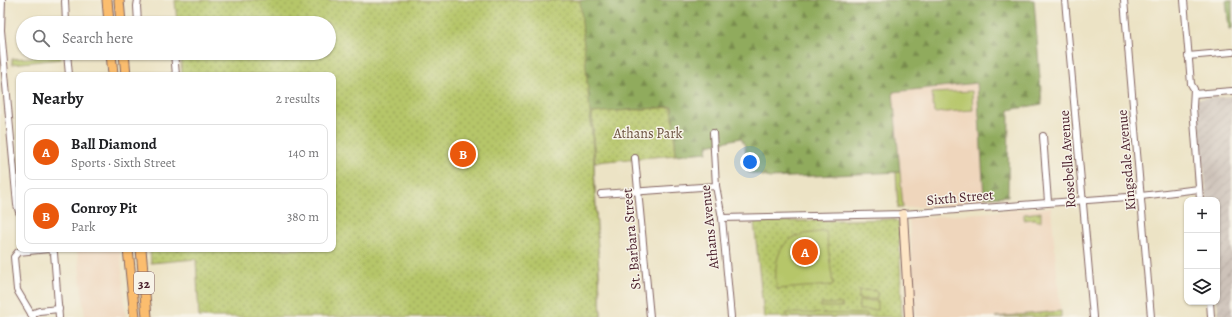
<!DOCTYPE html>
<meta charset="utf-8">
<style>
:root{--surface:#fff;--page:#f6f6f6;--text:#202124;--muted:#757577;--line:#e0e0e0;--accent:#ea580c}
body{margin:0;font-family:Alegreya,serif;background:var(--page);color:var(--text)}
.controls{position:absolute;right:12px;bottom:12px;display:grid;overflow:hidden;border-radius:8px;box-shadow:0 1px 3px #0004}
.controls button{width:36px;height:36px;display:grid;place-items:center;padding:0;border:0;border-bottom:1px solid var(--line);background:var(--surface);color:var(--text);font:20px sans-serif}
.you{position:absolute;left:750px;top:162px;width:14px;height:14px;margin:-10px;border:3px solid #fff;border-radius:50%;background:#1a73e8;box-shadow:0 0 0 6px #1a73e833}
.badge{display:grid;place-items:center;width:26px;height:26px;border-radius:50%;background:var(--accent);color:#fff;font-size:13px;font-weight:700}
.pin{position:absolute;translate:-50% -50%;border:2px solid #fff;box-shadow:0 1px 4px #0006}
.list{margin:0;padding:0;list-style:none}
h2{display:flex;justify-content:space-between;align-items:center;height:52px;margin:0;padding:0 16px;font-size:17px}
h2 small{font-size:13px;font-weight:400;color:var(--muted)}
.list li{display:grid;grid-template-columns:26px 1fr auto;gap:12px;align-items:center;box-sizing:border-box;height:56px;margin:0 8px 8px;padding:0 8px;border:1px solid var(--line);border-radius:8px}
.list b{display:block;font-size:15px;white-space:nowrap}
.list p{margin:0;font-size:13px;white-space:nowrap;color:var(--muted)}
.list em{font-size:13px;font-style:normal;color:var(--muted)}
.icon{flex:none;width:22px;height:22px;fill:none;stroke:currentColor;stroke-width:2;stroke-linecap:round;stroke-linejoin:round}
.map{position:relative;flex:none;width:1232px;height:317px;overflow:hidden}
.search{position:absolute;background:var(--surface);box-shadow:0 1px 3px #0004;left:16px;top:16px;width:320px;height:44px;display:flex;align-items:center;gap:10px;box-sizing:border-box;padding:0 14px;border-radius:22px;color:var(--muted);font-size:15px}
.panel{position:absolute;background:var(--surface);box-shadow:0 1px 3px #0004;left:16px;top:72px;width:320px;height:180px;border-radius:8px}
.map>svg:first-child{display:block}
</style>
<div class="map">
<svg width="1232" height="317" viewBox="0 0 1232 317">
<defs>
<pattern id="industrial-furrows" width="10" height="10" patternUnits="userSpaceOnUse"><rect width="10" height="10" fill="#cdc2b9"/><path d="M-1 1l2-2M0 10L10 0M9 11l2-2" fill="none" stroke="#b2a69f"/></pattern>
<pattern id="grass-tufts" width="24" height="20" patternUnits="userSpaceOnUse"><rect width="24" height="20" fill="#b6c669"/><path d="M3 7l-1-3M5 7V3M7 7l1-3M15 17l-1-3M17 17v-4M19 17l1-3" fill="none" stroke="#96a057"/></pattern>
<pattern id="forest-firs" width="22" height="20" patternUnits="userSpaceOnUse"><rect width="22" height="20" fill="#90ab5d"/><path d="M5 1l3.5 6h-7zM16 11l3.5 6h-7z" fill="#788b4d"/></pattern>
<pattern id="park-dots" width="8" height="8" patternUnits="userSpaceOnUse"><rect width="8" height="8" fill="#b6c669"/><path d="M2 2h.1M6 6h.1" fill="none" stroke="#96a057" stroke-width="1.8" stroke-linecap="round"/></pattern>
</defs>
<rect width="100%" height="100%" fill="#f7f3e8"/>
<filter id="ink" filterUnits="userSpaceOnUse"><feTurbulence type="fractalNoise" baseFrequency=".025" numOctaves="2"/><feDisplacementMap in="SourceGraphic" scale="8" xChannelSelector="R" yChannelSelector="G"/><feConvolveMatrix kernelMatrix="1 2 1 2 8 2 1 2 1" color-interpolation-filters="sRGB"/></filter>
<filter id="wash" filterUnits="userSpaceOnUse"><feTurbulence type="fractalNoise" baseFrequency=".012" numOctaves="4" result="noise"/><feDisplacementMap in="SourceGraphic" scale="16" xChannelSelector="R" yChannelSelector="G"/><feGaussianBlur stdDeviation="0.9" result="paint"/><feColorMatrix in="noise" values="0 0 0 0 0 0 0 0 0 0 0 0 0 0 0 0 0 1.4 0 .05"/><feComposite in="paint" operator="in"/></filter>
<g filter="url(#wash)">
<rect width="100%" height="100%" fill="#ece3c5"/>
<g fill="#efd6bc">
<path d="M977,83l7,120 -81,5 -10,-116z"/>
<path d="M1051,207l10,110h-145l-7,-98z"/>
<path d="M77,249h43l6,68h-41z"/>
</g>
<path fill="url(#industrial-furrows)" d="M1232,96v221h-13l-2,-16v-101h-10l-10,-101z"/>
<g fill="url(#grass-tufts)" stroke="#80724a">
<path d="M61,55v4l-49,5v-5z"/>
<path d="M896,172h4l3,36h-5z"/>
<path d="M1061,311v6h-66z"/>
</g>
<g fill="url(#forest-firs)" stroke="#6d6544">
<path d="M510,0h524l8,104 -33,6 -1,86 -24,1 -7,-114 -84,9 7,80 -130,6 -22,-6 -3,-26 -4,-8 -33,7 -1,7 -31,3 -4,-48 -56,4 -21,51 -1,1 7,154z"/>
<path d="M1226,0h6v29h-3z"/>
</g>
<g fill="url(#park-dots)" stroke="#80724a">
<path d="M175,0h405l13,148 8,169h-402l-3,-58 -45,4 -1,-14h183v-174h-151l-2,-22h149v-30h-152z"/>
<path d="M672,107l4,48 -81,7 -3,-49z"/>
<path d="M1041,212v9h-5l-1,-2 -11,1v-6z"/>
<path d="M893,219l6,4 3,94h-138l-10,-95z"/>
</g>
<g fill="#b6c669" stroke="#80724a">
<path d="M972,91l1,19 -39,3 -2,-20z"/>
<path d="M826,231l7,54 -56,4c-3,-19 -2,-43 18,-52 9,-4 21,-4 31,-6z"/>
<path d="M859,290l18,1v8h-18z"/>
<rect x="859" y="301" width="18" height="9"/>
<rect x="821" y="304" width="21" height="3"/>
<path d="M787,313l80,1v3h-80z"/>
</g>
</g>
<g filter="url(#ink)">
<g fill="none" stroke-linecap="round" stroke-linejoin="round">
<defs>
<g id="street">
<path d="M2,0l-1,30 16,175 2,7"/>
<path d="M65,0l1,23"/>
<path d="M138,0l-1,6 1,17"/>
<path d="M1065,0l28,317"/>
<path d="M1124,0l27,317"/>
<path d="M1184,0l7,84 3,5 -1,18 7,93"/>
<path d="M67,53l2,22"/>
<path d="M174,53l2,22"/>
<path d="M1188,56l44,-4"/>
<path d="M1194,94l38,-3"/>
<path d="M713,133l3,53 6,32 9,99"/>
<path d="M1043,136l5,66"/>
<path d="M635,158l15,159"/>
<path d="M601,194l115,-8"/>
<path d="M722,218l181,-4 238,-18 58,-7"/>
<path d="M1210,302l1,15"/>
<path d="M31,314l8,-3 20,-2"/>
<path d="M33,317l-16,-27 -3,-33 4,-5 31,-3 5,4 5,64"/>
</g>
<path id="secondary" d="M903,214l6,103"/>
<g id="primary">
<path d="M107,0l2,23"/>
<path d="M119,0l2,23"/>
<path d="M111,53l2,22"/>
<path d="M124,53l2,22"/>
<path d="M128,249l7,68"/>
<path d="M141,249l6,68"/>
</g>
</defs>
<use href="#street" stroke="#836461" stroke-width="8"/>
<use href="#secondary" stroke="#836461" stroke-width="10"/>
<use href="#primary" stroke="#836461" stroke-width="11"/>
<use href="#street" stroke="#fff" stroke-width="6"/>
<use href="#secondary" stroke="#fde5c5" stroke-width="8"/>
<use href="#primary" stroke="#fbbd6e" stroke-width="9"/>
</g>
</g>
<g text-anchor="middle" stroke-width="3" stroke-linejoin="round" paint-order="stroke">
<rect fill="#f7f3e8" stroke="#7e5f64" stroke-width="1" x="134" y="272" width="20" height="22" rx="3"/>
<g font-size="13" font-weight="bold" fill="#4a1f2b">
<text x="144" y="288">32</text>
</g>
<g font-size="14" fill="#6a513e" stroke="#f7f3e8">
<text x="648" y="138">Athans Park</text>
</g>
<g font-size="14" fill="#4a1f2b" stroke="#f7f3e8">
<text transform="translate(1067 159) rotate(-94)" y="5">Rosebella Avenue</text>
<text transform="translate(1126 160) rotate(-95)" y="5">Kingsdale Avenue</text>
<text transform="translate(960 197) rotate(-5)" y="5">Sixth Street</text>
<text transform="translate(709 227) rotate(-96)" y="5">Athans Avenue</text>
<text transform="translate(631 239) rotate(-95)" y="5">St. Barbara Street</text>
</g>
</g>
</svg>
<div class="controls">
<button>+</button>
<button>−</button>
<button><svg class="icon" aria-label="layers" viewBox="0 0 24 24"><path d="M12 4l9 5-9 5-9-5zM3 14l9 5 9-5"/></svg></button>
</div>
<div class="you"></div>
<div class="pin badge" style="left:805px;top:252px">A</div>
<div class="pin badge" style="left:463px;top:154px">B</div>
<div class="search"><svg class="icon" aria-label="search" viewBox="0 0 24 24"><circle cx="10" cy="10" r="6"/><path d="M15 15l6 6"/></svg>Search here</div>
<section class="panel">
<h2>Nearby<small>2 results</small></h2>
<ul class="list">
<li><span class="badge">A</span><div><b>Ball Diamond</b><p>Sports · Sixth Street</p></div><em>140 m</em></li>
<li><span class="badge">B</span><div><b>Conroy Pit</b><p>Park</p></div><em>380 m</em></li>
</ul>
</section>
</div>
